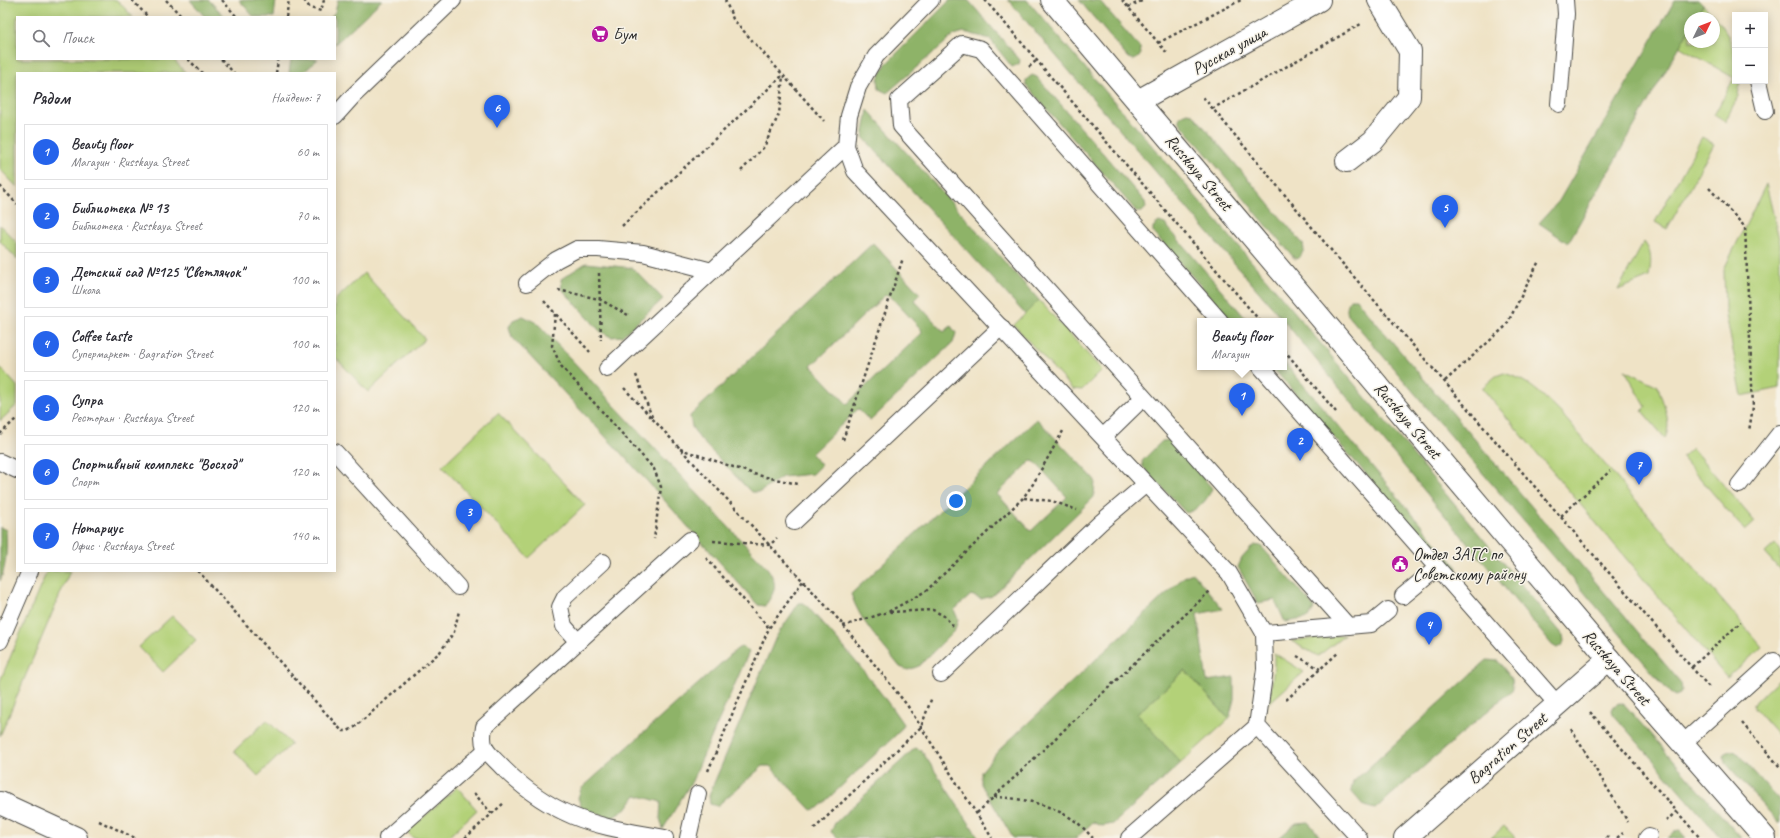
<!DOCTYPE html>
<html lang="ru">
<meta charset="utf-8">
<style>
:root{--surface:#fff;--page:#f7f7f7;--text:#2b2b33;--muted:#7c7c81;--line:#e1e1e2;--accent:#2563eb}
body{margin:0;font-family:Caveat,sans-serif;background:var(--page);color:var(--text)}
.controls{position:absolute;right:12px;top:12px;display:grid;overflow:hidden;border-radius:0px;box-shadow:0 2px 10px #0003}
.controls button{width:36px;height:36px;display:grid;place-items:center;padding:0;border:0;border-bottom:1px solid var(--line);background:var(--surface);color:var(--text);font:20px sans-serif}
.compass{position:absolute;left:1684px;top:12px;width:36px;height:36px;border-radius:50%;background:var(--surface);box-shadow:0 2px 10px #0003;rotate:47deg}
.you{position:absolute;left:956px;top:501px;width:14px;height:14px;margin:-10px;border:3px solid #fff;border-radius:50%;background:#1a73e8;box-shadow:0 0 0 6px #1a73e833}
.badge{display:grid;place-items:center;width:26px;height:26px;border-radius:50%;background:var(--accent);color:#fff;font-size:13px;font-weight:700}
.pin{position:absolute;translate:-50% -33px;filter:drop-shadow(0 1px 2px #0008)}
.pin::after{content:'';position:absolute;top:21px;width:14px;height:12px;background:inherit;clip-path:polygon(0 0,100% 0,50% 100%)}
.popup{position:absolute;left:1197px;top:318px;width:90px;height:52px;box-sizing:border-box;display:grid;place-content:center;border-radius:0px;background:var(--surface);filter:drop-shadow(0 1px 3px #0005);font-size:13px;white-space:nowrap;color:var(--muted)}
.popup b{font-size:15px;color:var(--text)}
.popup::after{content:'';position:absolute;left:50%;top:100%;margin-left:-8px;border:8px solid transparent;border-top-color:var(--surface)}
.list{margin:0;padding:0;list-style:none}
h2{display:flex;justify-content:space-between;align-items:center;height:52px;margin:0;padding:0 16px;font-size:17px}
h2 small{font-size:13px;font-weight:400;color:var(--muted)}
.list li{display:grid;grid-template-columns:26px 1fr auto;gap:12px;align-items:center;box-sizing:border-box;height:56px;margin:0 8px 8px;padding:0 8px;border:1px solid var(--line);border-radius:0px}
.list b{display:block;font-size:15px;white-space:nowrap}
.list p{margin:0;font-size:13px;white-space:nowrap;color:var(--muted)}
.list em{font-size:13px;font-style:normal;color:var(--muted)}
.icon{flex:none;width:22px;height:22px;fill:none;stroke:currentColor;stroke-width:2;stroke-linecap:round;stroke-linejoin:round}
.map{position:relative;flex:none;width:1780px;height:838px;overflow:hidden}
.search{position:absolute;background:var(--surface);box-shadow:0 2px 10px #0003;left:16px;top:16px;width:320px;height:44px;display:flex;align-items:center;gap:10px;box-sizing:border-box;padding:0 14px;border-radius:0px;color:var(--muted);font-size:15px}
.panel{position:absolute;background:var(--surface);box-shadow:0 2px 10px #0003;left:16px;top:72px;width:320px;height:500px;border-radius:0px}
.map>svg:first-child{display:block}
</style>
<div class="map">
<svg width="1780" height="838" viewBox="0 0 1780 838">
<rect width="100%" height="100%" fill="#f7f3e8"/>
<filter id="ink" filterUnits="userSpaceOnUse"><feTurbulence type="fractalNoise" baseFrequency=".025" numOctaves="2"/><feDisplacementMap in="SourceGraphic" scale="8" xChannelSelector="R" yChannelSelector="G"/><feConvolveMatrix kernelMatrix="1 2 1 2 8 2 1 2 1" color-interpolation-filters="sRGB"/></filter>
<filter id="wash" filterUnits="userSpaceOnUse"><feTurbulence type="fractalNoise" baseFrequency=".012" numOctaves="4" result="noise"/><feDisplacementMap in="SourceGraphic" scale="16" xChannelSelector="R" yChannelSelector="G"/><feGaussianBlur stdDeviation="0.9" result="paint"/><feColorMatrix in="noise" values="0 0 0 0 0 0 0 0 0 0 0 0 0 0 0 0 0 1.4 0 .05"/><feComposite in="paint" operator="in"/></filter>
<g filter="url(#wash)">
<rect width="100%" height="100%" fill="#efe3c6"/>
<g fill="#b3d178" stroke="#6f7e52">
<path d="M0,0h117l16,17h-116v42h156l13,14h-169v114l-17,-18z"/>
<path d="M1703,5c28,26 32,39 32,76h5l-2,15 -13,26 -11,-7 20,-37 -55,-32 11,-18v14h24v-24h-18z"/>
<path d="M1702,137l12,7 -47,85 -12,-7z"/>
<path d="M1766,184l14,59v145l-38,8 -17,-87 -1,-40z"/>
<path d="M0,225l17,18v16l-17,-18z"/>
<path d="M1644,242c9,11 7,21 5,35l-31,13z"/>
<path d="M364,273l61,66 -57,53 -33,-35v-57z"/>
<path d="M1039,300l63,70 -20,20 -10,-1 -58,-64z"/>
<path d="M0,367l17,19v19l-17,16z"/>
<path d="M1625,370l33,16c4,16 15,37 7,52l-23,-27 4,-4z"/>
<path d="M1504,373c25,7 38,22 56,39l202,235 -35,31 -245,-290 14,-12z"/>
<path d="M498,413l87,92 -56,53 -87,-92z"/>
<path d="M1692,448l63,74 -10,9 -63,-74z"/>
<path d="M1775,544l5,6v20l-15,-17z"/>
<path d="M47,571h23l-70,165v-55z"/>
<path d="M172,616l24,24 -33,32 -24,-25z"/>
<path d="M1345,635l-27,21 -27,-15z"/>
<path d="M1274,653l30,19 -35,31 5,-36z"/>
<path d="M1185,670l44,49 -48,44 -44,-49z"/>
<path d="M1780,679v58l-28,-32z"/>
<path d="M267,720l24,24 -33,32 -24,-25z"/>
<path d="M457,787l20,23 -30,28h-34l-6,-6z"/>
<path d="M1504,826l12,12h-25z"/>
</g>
<g fill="#8eb368" stroke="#5c6f4a" fill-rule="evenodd">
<path d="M190,0h19l16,17h-20z"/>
<path d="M239,0h37l-2,17h-20z"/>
<path d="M338,0h44l-47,44v-27h-4l4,-5z"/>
<path d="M950,0h18l52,60 -1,4 -7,3 -22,-28 -26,-7 -10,3 -67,58 -8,-4 -1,-10 8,-15z"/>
<path d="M1008,0h19l260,303 276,332 1,6 -2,5 -5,2 -5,-3 -268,-324z"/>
<path d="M1079,0h20l41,48 1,6 -3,4 -4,2 -6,-2z"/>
<path d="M1675,0h23l5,5 -7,13h-6v10l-122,215 -29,-20 20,-22z"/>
<path d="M291,59h27l-15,14h-14z"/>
<path d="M1032,75l5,2 108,125 1,6 -4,4h-5l-111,-127v-5z"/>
<path d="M868,110l171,190 -14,14 -162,-177z"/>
<path d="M1187,113l6,1 110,130 1,6 -5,8 -4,1 -114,-135 -2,-5 3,-4z"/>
<path d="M1159,222l6,2 83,97h-16l-79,-89v-5z"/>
<path d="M873,243l47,51 -6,6 30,32 7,-6 5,7 -3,10 -83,78 -12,-12 -47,45 10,11 -9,9 -30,3 -22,15h-9l-51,-53 -8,-12 -2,-11zM887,295l3,1 31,33 1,4 -75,71 -36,-38 73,-70z"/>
<path d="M586,263l47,5 30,31 -41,37 -11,1 -11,-6 -38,-42 -1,-10z"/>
<path d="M1351,299h5l325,384 1,7 -2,4 -5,2 -5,-3 -322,-378c-2,-6 -1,-11 3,-16z"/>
<path d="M523,316l14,7 231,246c10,16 8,21 -3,37l-7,-1 -110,-123 -136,-145 -3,-10 4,-7z"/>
<path d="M1284,362l173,205v5l-4,1 -181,-206h12z"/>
<path d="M1037,419l58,61 -1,17 -102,99 -11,3 -10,-4 -17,15 4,9 -3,11 -36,36 -11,4 -8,-3c-18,-23 -40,-45 -49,-73zM1031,461l4,1 32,35 -36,34 -34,-37z"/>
<path d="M1169,440l43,48c-4,12 -14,22 -26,25l-43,-46 -1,-6 20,-20z"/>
<path d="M0,527l6,3c1,17 1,35 -6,51z"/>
<path d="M1254,545l7,1 46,53 7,9 -5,10 -24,4 -10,-22 -17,3 -20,-36 4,-9z"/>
<path d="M1193,573l30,36 -26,5 10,67 27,-4v22l-5,20 -44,-49 -48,44 44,49 -68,61 -11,2 -9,-4 -17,16h-63l-32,-54v-12l17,-21 187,-175z"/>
<path d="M799,603h5c35,38 70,78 99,121l-4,8 -81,76 -7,2 -41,-44h-7l-46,40 -7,-2 -1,-9 67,-158z"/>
<path d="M743,646l6,6 -57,129 -29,48 -3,-11 1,-16 -25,-7 -10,14 -14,9 -30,-9 -4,-11 3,-9 156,-140z"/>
<path d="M1487,660l11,1 14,18 1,10 -138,120 -11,-3 -13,-15 2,-9z"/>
<path d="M1619,703l5,1 117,134h-20l-108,-124 -1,-4 2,-4z"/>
<path d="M915,748l6,2 58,88h-142l-6,-6 4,-9z"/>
<path d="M1731,751l5,1 44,49v23l-55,-62 -1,-5 2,-4z"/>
<path d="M1308,822l8,9 4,7h-41l17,-15z"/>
<path d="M1680,831l6,7h-19l6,-6z"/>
</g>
</g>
<g filter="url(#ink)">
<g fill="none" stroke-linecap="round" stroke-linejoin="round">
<defs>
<g id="service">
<path d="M931,0l-55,56 -18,31 -9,29 -3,30 9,25 374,402 35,60 1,36 -8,57 102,112"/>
<path d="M1758,81l7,30"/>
<path d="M1559,104l7,-90 -1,-14"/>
<path d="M335,116l18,-20 100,-96"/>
<path d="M527,283l29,-23 21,-11h21l45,4 69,18"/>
<path d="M1220,321l-239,-272 -19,-5 -63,56 2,26 447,500 23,-2 17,-14"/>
<path d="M1261,367l296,337"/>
<path d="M607,369l239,-223"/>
<path d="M1103,437l40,-39"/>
<path d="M335,452l123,135"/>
<path d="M0,462l17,8"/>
<path d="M1739,485l41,-52"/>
<path d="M794,522l207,-195"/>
<path d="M1403,596l34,-28"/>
<path d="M1264,633l84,-7"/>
<path d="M0,641l30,-70"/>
<path d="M578,642l-14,-16 -4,-19 5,-10 38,-35"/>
<path d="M941,674l159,-151 46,-39"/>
<path d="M1682,744l92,-83"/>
<path d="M387,838l99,-88"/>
<path d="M665,838c-31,-6 -63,-10 -92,-22 -26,-11 -50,-28 -70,-48 -15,-16 -23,-18 -19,-41l206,-187"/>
<path d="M688,838l10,-44"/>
<path d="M1129,838l128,-112"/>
<path d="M1647,838l2,-2"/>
</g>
<path id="minor" d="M1405,838l204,-179"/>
<g id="tertiary">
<path d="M1138,101l181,-101"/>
<path d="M1347,161l26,-20 36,-44 1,-46 -31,-51"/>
</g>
<path id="secondary" d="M0,803l76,35"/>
<path id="primary" d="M1052,0l557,659 156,179"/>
</defs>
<use href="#service" stroke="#484742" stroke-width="18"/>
<use href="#minor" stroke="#484742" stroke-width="24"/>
<use href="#tertiary" stroke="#484742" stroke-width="24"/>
<use href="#secondary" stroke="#484742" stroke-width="24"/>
<use href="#primary" stroke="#484742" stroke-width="24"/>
<g stroke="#484742" stroke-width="2.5" stroke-dasharray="3 3" stroke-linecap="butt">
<path d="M132,0l16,17"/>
<path d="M166,0l16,17"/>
<path d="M222,0l15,17"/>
<path d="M304,0l6,8 11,3 3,-11"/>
<path d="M725,0l8,19 91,102"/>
<path d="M985,0l275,321"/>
<path d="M1122,0l45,53"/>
<path d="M1128,7l16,-7"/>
<path d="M286,17l3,-17"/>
<path d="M1158,43l83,-43"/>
<path d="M188,59l14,14"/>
<path d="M221,59l13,14"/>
<path d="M276,59l2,2 -2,12"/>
<path d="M1029,67l8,-7"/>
<path d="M1203,97l133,159 312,362 61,69"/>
<path d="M1212,109l149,-85"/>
<path d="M741,171l23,-24 15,-33 4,-38"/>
<path d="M0,186l17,18"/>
<path d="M1709,188l36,39 8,180 -4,24"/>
<path d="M622,226l161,-151"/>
<path d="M599,273l2,67"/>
<path d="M558,290l41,9 29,16"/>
<path d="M544,301l46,51"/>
<path d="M555,314l-3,32 9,20 93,103 7,18 -7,52"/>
<path d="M1284,350l52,62"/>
<path d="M636,375l16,42"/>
<path d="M1445,381l61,-55 33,-65"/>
<path d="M624,388l215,232 68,85 85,133"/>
<path d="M0,434l17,-16"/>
<path d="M843,440l60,-182"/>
<path d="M680,449l77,26 41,9"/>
<path d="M1024,498l28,3 25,9"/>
<path d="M1561,516l49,-45"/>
<path d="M713,541l57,4 7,-7"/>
<path d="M706,558l63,70"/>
<path d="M198,571l144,160h6l7,-4 85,-75 14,-20 5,-21"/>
<path d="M890,612l43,-2 11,6 10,11"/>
<path d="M843,626l45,-14 38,-21 97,-93 10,-14 30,-53"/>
<path d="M1297,656l23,13"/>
<path d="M1692,667l49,-45"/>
<path d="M1286,700l53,-48"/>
<path d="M1590,712l110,126"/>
<path d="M1742,723l38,44"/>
<path d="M1571,729l57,93"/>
<path d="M708,771l61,-143 34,-47"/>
<path d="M474,793l18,21"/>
<path d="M994,797c28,1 57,7 81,24 6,4 12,11 18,17"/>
<path d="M977,813l234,-223"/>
<path d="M99,821l36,17"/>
<path d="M1666,821l11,-10"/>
<path d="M814,829l107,-102 11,-30"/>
<path d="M1606,836l2,2"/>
<path d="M465,838l40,-36"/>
<path d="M1617,838l6,-5"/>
</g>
<use href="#service" stroke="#fff" stroke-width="16"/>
<use href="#minor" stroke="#fff" stroke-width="22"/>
<use href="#tertiary" stroke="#fff" stroke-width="22"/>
<use href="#secondary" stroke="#fff" stroke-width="22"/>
<use href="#primary" stroke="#fff" stroke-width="22"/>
</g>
</g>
<defs>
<symbol id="supermarket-disc" viewBox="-11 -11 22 22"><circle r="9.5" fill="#b5179e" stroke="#f7f3e8"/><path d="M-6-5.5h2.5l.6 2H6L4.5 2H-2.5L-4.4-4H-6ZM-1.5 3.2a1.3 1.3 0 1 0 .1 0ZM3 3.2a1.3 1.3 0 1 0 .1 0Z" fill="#fff"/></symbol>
<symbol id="civic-disc" viewBox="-11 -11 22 22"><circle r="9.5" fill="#b5179e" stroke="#f7f3e8"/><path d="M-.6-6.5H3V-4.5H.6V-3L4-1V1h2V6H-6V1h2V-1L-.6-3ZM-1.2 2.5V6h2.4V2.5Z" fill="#fff"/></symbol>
</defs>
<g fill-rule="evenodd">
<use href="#supermarket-disc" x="590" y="24" width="20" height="20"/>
<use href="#civic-disc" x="1390" y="554" width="20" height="20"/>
</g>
<g text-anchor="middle" stroke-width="3" stroke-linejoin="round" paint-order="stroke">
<g font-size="17" fill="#2b2b2b" stroke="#f7f3e8" text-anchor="start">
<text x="613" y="40">Бум</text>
<text x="1413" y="560">Отдел ЗАГС по<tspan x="1413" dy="20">Советскому району</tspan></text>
</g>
<g font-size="17" fill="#2b2b2b" stroke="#f7f3e8">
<text transform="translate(1229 50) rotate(-29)" y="6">Русская улица</text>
<text transform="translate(1199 172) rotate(50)" y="6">Russkaya Street</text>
<text transform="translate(1408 420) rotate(50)" y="6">Russkaya Street</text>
<text transform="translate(1617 667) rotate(49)" y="6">Russkaya Street</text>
<text transform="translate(1507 748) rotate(-41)" y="6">Bagration Street</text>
</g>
</g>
</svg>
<div class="controls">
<button>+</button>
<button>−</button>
</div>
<svg class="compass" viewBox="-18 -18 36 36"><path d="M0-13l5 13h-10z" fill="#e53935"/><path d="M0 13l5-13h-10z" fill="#7c7c81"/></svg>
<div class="you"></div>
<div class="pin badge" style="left:1242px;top:416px">1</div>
<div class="popup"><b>Beauty floor</b>Магазин</div>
<div class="pin badge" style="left:1300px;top:461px">2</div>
<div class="pin badge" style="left:469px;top:532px">3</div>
<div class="pin badge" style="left:1429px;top:645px">4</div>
<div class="pin badge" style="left:1445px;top:228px">5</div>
<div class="pin badge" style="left:497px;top:128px">6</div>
<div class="pin badge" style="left:1639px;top:485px">7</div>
<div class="search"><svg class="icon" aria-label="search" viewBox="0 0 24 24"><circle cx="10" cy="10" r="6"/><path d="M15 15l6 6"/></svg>Поиск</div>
<section class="panel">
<h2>Рядом<small>Найдено: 7</small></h2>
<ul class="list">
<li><span class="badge">1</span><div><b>Beauty floor</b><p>Магазин · Russkaya Street</p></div><em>60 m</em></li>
<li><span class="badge">2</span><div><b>Библиотека № 13</b><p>Библиотека · Russkaya Street</p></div><em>70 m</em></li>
<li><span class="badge">3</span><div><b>Детский сад №125 &quot;Светлячок&quot;</b><p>Школа</p></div><em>100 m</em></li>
<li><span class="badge">4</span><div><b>Coffee taste</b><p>Супермаркет · Bagration Street</p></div><em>100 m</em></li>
<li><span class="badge">5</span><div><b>Супра</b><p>Ресторан · Russkaya Street</p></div><em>120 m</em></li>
<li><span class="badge">6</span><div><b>Спортивный комплекс &quot;Восход&quot;</b><p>Спорт</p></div><em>120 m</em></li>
<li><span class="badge">7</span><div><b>Нотариус</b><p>Офис · Russkaya Street</p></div><em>140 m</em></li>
</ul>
</section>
</div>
